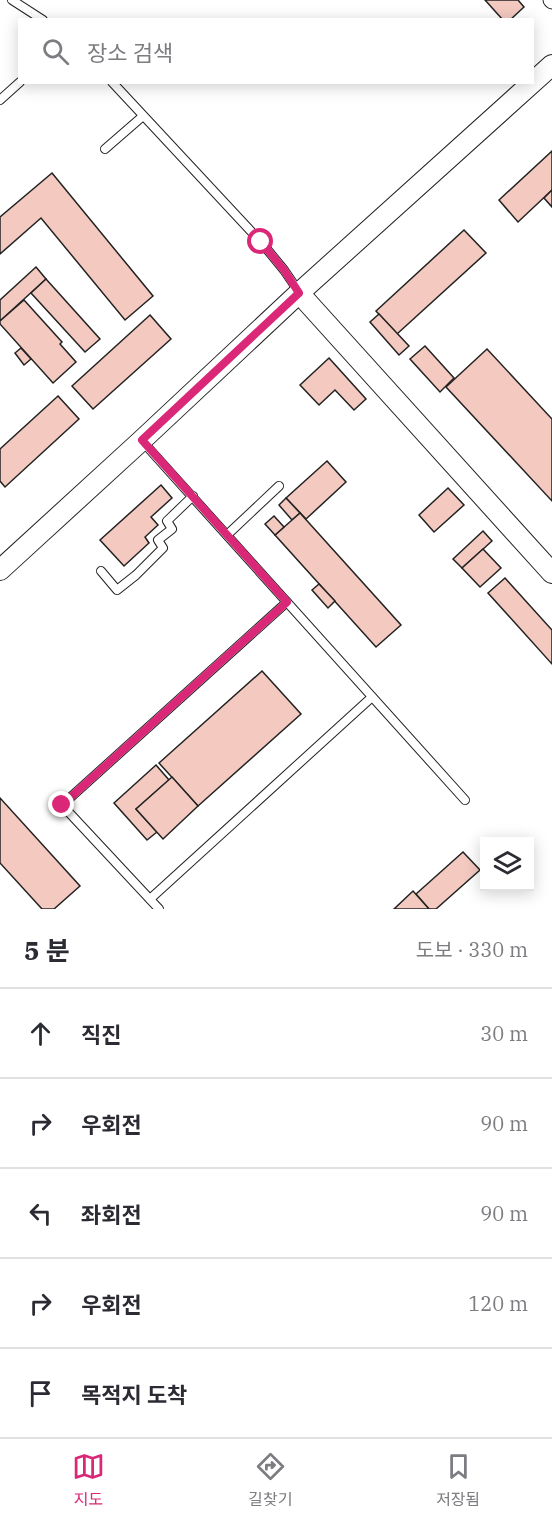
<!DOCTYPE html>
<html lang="ko">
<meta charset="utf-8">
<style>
:root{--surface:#fff;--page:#f7f7f7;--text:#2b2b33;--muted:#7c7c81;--line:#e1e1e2;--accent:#db2777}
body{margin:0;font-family:"IBM Plex Serif","Noto Sans KR",serif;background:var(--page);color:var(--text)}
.controls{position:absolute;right:18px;bottom:18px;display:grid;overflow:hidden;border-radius:0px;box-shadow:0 3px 15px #0003}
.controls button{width:54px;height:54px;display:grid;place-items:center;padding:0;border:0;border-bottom:2px solid var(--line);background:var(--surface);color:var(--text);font:30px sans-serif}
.stop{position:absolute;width:18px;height:18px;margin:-14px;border:4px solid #db2777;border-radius:50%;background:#fff}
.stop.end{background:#db2777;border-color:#fff;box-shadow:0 2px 6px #0008}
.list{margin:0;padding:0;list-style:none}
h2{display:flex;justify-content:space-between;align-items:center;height:78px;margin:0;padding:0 24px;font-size:26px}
h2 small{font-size:20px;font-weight:400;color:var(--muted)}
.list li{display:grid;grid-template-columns:39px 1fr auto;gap:18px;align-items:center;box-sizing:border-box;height:90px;padding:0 24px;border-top:2px solid var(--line)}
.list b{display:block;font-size:22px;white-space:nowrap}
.list em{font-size:20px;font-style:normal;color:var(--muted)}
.icon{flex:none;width:33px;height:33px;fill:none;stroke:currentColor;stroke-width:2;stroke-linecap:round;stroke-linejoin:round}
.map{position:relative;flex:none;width:552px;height:909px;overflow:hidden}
.search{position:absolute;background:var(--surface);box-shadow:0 3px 15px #0003;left:18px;right:18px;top:18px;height:66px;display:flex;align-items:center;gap:15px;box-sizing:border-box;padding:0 21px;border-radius:0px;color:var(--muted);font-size:22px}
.sheet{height:528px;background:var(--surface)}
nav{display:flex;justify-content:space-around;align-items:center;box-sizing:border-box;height:84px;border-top:2px solid var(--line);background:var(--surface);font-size:16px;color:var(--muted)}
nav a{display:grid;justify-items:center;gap:3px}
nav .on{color:var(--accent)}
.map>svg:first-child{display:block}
</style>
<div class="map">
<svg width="552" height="909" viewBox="0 0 552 909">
<rect width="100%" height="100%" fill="#fff"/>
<g fill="#f3c9c0" stroke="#222" stroke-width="1.5">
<path d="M485,0h33l6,7 -14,13h-7z"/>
<path d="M552,151v39l-34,32 -19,-22z"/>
<path d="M52,173l101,123 -28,24 -84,-102 -41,36v-37z"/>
<path d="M552,190v17l-8,-9z"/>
<path d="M464,230l22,23 -89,81 -21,-23z"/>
<path d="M36,267l10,12 -46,42v-21z"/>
<path d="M46,279l54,60 -15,13 -54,-59z"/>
<path d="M24,300l38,42 -2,2 16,18 -23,21 -53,-59v-3z"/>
<path d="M379,314l30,32 -10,9 -29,-33z"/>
<path d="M150,315l21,24 -78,70 -21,-23z"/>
<path d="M425,346l29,32 -14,14 -30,-33z"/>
<path d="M21,348l10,11 -7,6 -9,-12z"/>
<path d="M487,349l65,70v82l-106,-114z"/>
<path d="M329,358l37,41 -12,11 -19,-20 -16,15 -19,-20z"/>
<path d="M58,396l21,23 -74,68 -5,-6v-32z"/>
<path d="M327,461l19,21 -40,37 -20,-21z"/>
<path d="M161,485l11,13 -21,19 7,8 -13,12 4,6 -25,23 -24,-26z"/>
<path d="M448,488l16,17 -30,27 -15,-17z"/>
<path d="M286,498l14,15 -8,7 -13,-15z"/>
<path d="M300,513l101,112 -25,22 -101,-112z"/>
<path d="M274,516l10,11 -9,8 -10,-11z"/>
<path d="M483,531l9,10 -30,27 -9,-9z"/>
<path d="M483,549l18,19 -21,19 -18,-19z"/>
<path d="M505,578l47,52v34l-64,-71z"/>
<path d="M319,584l16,17 -7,7 -16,-18z"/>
<path d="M262,671l39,43 -103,92 -39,-43z"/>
<path d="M156,765l13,15 -33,29 21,23 -10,8 -33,-37z"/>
<path d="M172,777l26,29 -35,33 -27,-30z"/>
<path d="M0,798l80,88 -26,23h-12l-42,-46z"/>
<path d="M463,852l17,18 -44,39h-7l-13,-15z"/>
<path d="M413,891l16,18h-35z"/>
</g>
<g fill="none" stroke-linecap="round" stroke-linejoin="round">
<defs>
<g id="service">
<path d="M12,0l31,20"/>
<path d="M112,82l149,160 23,28 15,22"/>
<path d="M0,100l20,-18"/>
<path d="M105,149l38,-33"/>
<path d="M143,442l322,358"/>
<path d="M227,535l52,-49"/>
<path d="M101,571l16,19 19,-15 27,-27 -5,-8 14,-11 -5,-8 26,-25"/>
<path d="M150,899l222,-202"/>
<path d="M159,909l-97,-104 225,-203"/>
</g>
<path id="minor" d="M551,0l1,1"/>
<g id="tertiary">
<path d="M299,293l253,280"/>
<path d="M0,570l142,-130 157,-147 253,-228"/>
</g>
</defs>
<use href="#service" stroke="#222" stroke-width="10"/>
<use href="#minor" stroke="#222" stroke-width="17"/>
<use href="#tertiary" stroke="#222" stroke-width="22"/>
<use href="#service" stroke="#fff" stroke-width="8"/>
<use href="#minor" stroke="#fff" stroke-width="15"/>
<use href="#tertiary" stroke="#fff" stroke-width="20"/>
</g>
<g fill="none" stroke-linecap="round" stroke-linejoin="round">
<path stroke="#db2777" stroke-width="8" d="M62,805l225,-203 -145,-162 157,-147 -15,-23 -23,-28"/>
</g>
</svg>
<div class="controls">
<button><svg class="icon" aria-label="layers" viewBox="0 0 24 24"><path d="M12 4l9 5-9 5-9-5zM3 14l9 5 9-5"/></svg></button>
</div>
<div class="stop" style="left:261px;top:242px"></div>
<div class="stop end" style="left:62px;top:805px"></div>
<div class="search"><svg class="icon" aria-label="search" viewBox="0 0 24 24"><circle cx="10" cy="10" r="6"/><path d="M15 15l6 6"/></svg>장소 검색</div>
</div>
<section class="sheet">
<h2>5 분<small>도보 · 330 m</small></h2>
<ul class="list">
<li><svg class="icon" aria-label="ahead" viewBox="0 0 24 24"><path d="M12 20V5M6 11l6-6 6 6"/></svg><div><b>직진</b></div><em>30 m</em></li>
<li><svg class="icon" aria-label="right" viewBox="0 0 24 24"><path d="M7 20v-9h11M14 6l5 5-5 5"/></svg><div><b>우회전</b></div><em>90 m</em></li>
<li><svg class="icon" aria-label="left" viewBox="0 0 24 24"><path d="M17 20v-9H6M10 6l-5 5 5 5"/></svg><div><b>좌회전</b></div><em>90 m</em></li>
<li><svg class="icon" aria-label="right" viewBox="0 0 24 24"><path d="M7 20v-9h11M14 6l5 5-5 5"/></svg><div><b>우회전</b></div><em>120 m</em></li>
<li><svg class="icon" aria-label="arrive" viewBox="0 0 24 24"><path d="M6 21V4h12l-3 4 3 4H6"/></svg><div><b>목적지 도착</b></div></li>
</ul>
</section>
<nav>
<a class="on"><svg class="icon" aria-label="map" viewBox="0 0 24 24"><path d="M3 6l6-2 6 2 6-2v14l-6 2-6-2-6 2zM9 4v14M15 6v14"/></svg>지도</a>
<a><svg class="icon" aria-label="directions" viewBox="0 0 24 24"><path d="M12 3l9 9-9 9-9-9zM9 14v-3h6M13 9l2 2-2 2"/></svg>길찾기</a>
<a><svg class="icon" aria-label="saved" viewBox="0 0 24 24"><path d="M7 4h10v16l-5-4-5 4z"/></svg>저장됨</a>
</nav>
